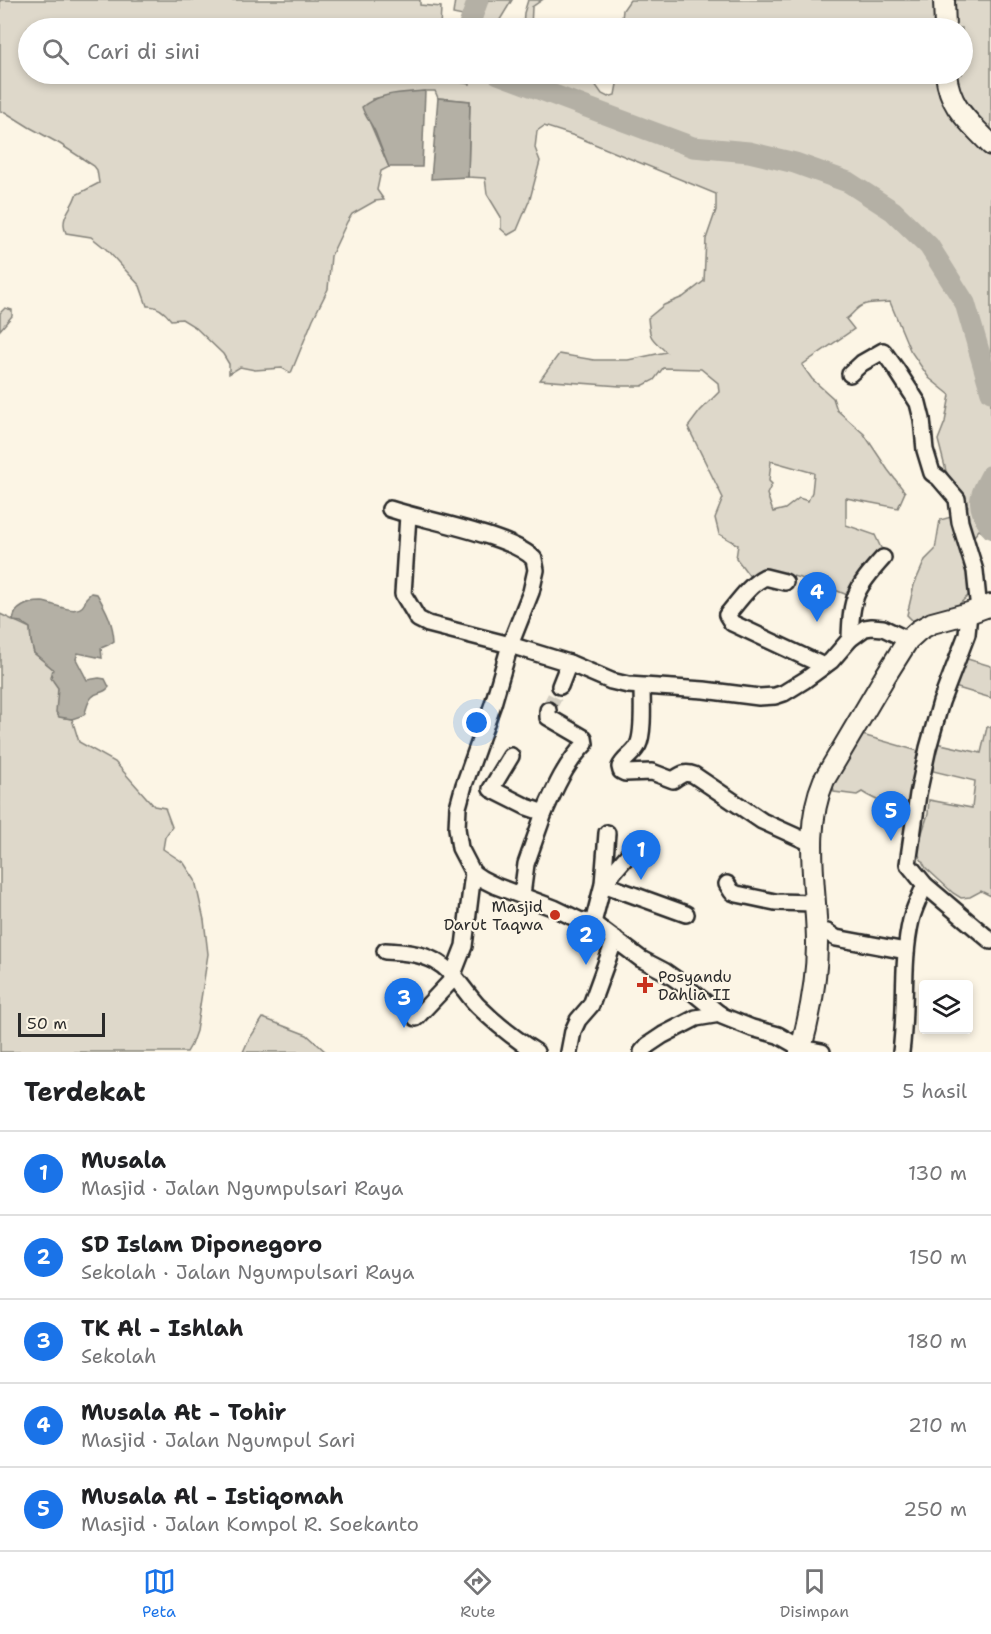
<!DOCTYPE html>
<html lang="id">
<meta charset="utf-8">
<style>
:root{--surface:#fff;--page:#f6f6f6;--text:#202124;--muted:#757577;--line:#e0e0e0;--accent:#1a73e8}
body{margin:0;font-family:"Shantell Sans",sans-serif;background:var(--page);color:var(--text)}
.controls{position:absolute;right:18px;bottom:18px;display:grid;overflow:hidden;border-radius:6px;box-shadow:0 3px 9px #0003}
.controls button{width:54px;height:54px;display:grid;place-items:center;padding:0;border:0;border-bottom:2px solid var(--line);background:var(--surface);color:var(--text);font:30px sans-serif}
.scale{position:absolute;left:18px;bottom:15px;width:87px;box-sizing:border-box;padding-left:6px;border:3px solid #2b2b2b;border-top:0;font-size:16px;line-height:21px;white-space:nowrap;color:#2b2b2b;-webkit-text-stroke:4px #fcf5e5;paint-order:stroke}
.you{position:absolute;left:477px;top:723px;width:21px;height:21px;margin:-15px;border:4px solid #fff;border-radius:50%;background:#1a73e8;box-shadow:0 0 0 9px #1a73e833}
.badge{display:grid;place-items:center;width:39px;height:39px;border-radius:50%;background:var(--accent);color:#fff;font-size:20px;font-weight:700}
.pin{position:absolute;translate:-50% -50px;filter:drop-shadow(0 2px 3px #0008)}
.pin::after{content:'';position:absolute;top:32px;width:21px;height:18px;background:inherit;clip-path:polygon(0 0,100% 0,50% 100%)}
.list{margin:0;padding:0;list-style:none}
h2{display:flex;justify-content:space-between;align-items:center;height:78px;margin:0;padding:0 24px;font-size:26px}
h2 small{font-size:20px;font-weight:400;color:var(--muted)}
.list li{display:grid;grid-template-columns:39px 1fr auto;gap:18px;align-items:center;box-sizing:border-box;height:84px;padding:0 24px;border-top:2px solid var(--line)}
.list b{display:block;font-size:22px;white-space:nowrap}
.list p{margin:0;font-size:20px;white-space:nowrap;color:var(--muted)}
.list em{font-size:20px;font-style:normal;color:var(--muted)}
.icon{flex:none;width:33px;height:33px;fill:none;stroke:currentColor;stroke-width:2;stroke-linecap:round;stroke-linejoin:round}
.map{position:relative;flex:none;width:991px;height:1052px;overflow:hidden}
.search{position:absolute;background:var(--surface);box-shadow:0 3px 9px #0003;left:18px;right:18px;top:18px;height:66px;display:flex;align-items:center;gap:15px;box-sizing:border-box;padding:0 21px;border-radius:33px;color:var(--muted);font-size:22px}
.sheet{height:498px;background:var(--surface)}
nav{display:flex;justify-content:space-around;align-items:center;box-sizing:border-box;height:84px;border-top:2px solid var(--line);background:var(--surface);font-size:16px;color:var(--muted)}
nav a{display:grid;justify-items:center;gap:3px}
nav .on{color:var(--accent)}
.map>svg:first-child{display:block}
</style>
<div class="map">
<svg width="991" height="1052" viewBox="0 0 991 1052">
<rect width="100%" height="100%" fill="#fcf5e5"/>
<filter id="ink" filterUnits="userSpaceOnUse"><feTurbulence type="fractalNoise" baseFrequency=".0167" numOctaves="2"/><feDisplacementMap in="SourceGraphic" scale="12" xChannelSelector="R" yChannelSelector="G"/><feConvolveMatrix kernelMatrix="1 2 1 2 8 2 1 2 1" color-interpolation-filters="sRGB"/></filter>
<g filter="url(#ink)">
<g fill="#ded8ca" stroke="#84827a" stroke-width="1.5" fill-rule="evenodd">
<path d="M0,0h420v5l21,2 -1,21h-412v46h226v1l15,6 -13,-7h182v4l32,6 1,-10h72l26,4 10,-1 -1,-3h10l14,20 6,3 7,-2 3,-16 -1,-5h345v-46h-341l2,-18 7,-10h361v538l-12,-8 -15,18 5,47 -14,13 -38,17 -10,-10 7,-30 11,-25 10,-10 5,-30 26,-7 2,-7 -14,-20 -8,-15 -8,-31 7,-18 5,-27 -21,-17 -19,-28 -20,-48c-10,1 -25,-1 -33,7 -4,3 -6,7 -11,10l8,10 -52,36 10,14 21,19 4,12 27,24 24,36 17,22 -7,16 -52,-10v27l29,10 6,13 6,3 -4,20 -12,12 -11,17 -45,-18 -41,-11 -12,2 -11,5 -15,-20 2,-13 -19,-11 -4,-16 8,-20 -35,-71 12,-16 19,-19 -1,-9 -17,-14 -38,-1 -9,12 -12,6h-22l-80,-6 19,-26 35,6h34l38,-8c-15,-15 -16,-11 -18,-34l16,-13 19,-8 21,-16 2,-42 10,-29v-16l-141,-58 -31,-10 -7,5 -2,17 5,13 -10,38 -13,31 -9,5 -7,-6v-12l-14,-23 -2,-16 -17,-1 2,-76 -32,-3 -3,-7h-10l-53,8 -2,24 19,44 -8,4 -4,19 7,10 -9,1 -23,13 -5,8 -16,34 -3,33 -15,30 -22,54 -9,-5 -27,2 -15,-3 -11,7v-10l-6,-10 -28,-27 -13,-8 -11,1c-6,-8 -14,-15 -24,-14l-7,-20 -34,-37 -15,-12 -25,-4c-7,-16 6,-24 10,-38l23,-12 -2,-13 -3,-4 -34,-22 -31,-17 -24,-15 -5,-1zM771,461l43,12 -2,19 -4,9 -9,-3 -14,11 -12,3 -6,-18 5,-10 -3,-3z"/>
<path d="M455,0h57l-17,28h-32v-12l-10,-2z"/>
<path d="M528,0h14l-10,7 -1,21h-8l1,-15z"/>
<path d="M5,308l7,2v6l-12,14v-17z"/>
<path d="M0,614l30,14 1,13 3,12 19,16 5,19 2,29 12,2 7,23 36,20 39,44 11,2 7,19 -7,10 -2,12 21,14 11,17 9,40 4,34 -12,77 -5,14 -4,7h-187z"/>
<path d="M964,658l27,8v32l-40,-12z"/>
<path d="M987,727h4v169l-10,-5 -11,6 -9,1 -8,-5 -27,-25 -8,-14 3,-18 7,-22 1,-14 43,8 3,-27 -42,-10 3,-28 45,10z"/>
<path d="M859,734l59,17 -6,45 -5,18c-15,-8 -31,-13 -45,-22l-5,3 -23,-3 -2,-11z"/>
<path d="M263,1018l44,17 19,17h-83l5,-11z"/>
</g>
<g fill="#b4b0a5" stroke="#7d7b74" stroke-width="1.5">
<path d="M425,91l-3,76h-33c-5,-11 -9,-22 -13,-33 -4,-10 -11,-17 -14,-27 18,-15 41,-14 63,-16z"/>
<path d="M438,98l32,3 -2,76 -37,2z"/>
<path d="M91,593l6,1c9,16 16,28 17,47l-6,4 -7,3 1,10 -24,-5 -2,6 11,21 12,-2 6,1 4,8c-5,7 -11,4 -17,10 -5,5 -5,12 -8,18l-12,4 -13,-2 -3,-5 2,-24 -7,-10 2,-9 -19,-16 -3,-12 -1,-13 -9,-6 -8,-1c1,-8 3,-11 10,-15 5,-3 13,-4 19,-4 13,1 41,19 44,-4z"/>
</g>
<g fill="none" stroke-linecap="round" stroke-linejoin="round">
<g stroke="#b4b0a5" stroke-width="21">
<path d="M468,28l10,-28"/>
<path d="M498,74l195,73 56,5 46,11 53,19 45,29 36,35 36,57 26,89"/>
<path d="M991,475c-13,24 -15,29 0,53"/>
</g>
<path stroke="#d2cdc0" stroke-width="15" stroke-dasharray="15 8" stroke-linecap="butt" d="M548,710l12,-24"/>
<defs>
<g id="minor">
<path d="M850,374l12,-11 21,-12 13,18 22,34 4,16 3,31 7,23 7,5 18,21 3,23 15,49 4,39"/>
<path d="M390,509c33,11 124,27 144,50l2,11 -5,22 -21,53 -17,59 -29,81 -6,22 -1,21 3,20 13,25 9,6 14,7 58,22 25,12 14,3 48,36 23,12 20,14 38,31 30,12 26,7 23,13 21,4"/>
<path d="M408,515l-5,79 15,25 10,5 82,21 59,18 -9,23"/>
<path d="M785,582l-20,-5c-16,8 -27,25 -38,38l5,8 92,43"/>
<path d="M969,613l-2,21 -26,68 -13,46 -10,46 -10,70 17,21 66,56"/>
<path d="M850,639c1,-42 5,-50 33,-81"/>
<path d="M569,663l42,18 17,4 76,5 55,7 16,-1 9,-3 21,-13 26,-19 19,-22 15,-11 7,-1 11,1 25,12"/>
<path d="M642,687c0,14 2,46 -4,58 -4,9 -14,13 -18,22l1,4 4,2 27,-1 21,8c8,-5 11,-9 21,-5l68,46 51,23"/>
<path d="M511,756l-20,33 36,18 17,6c11,-25 22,-50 41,-69l-1,-6 -36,-21v-7"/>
<path d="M634,848l-31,36 83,30"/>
<path d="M727,884l5,8 5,2 38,8 40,1"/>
<path d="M522,895l4,-31 18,-51"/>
<path d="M593,923l10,-39 4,-51"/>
<path d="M816,930l11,2 9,6 70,13"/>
<path d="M385,951c18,1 35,2 50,10 19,10 28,29 42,44 18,18 38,34 59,47"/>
<path d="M416,1018l34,-36 14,-36 9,-73"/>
<path d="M569,1052l4,-21 5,-11 13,-15 24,-66"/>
<path d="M642,1052l6,-7 15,-10 33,-17 24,-4"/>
<path d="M901,1052c6,-44 0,-89 10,-132 3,-12 9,-24 14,-35"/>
</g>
<g id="major">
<path d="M944,0l1,28"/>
<path d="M946,74c4,35 23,47 45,71"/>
<path d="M800,1052c10,-36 17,-71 17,-108 0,-54 -15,-113 7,-164l62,-105 22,-35 11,-10 13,-7 37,-10 22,-8"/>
</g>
</defs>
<use href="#minor" stroke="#2b2b2b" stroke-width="20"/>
<use href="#major" stroke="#2b2b2b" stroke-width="24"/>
<use href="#minor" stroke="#fcf5e5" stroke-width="15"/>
<use href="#major" stroke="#fcf5e5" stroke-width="20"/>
</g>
</g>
<g fill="#c8321e" stroke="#fcf5e5" stroke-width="2">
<circle cx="555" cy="915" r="6"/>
<path d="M642 976h6v6h6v6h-6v6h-6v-6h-6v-6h6z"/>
</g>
<g text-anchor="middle" stroke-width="4.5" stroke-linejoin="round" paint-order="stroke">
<g font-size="16" fill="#2b2b2b" stroke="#fcf5e5" text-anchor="end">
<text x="543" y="912">Masjid<tspan x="543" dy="18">Darut Taqwa</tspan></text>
<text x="658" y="982" text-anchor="start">Posyandu<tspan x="658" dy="18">Dahlia II</tspan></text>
</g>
</g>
</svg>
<div class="controls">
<button><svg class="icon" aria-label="layers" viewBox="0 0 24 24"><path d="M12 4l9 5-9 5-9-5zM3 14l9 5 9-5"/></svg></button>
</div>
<div class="scale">50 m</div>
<div class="you"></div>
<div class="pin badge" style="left:641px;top:880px">1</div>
<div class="pin badge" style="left:586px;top:965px">2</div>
<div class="pin badge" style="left:404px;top:1028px">3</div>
<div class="pin badge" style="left:817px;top:622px">4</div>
<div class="pin badge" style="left:891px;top:841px">5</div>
<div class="search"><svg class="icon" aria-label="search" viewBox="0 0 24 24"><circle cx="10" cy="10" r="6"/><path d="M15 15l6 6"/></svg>Cari di sini</div>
</div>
<section class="sheet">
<h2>Terdekat<small>5 hasil</small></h2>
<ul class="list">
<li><span class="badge">1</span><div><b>Musala</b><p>Masjid · Jalan Ngumpulsari Raya</p></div><em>130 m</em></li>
<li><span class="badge">2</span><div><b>SD Islam Diponegoro</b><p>Sekolah · Jalan Ngumpulsari Raya</p></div><em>150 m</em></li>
<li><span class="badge">3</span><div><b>TK Al - Ishlah</b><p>Sekolah</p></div><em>180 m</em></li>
<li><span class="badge">4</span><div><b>Musala At - Tohir</b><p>Masjid · Jalan Ngumpul Sari</p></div><em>210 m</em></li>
<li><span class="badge">5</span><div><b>Musala Al - Istiqomah</b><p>Masjid · Jalan Kompol R. Soekanto</p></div><em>250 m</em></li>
</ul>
</section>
<nav>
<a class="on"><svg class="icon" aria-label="map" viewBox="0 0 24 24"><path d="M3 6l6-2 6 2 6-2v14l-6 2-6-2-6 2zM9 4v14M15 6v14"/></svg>Peta</a>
<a><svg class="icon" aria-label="directions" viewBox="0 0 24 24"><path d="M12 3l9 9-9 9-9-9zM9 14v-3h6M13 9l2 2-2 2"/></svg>Rute</a>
<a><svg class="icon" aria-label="saved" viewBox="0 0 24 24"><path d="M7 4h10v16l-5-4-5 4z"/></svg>Disimpan</a>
</nav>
